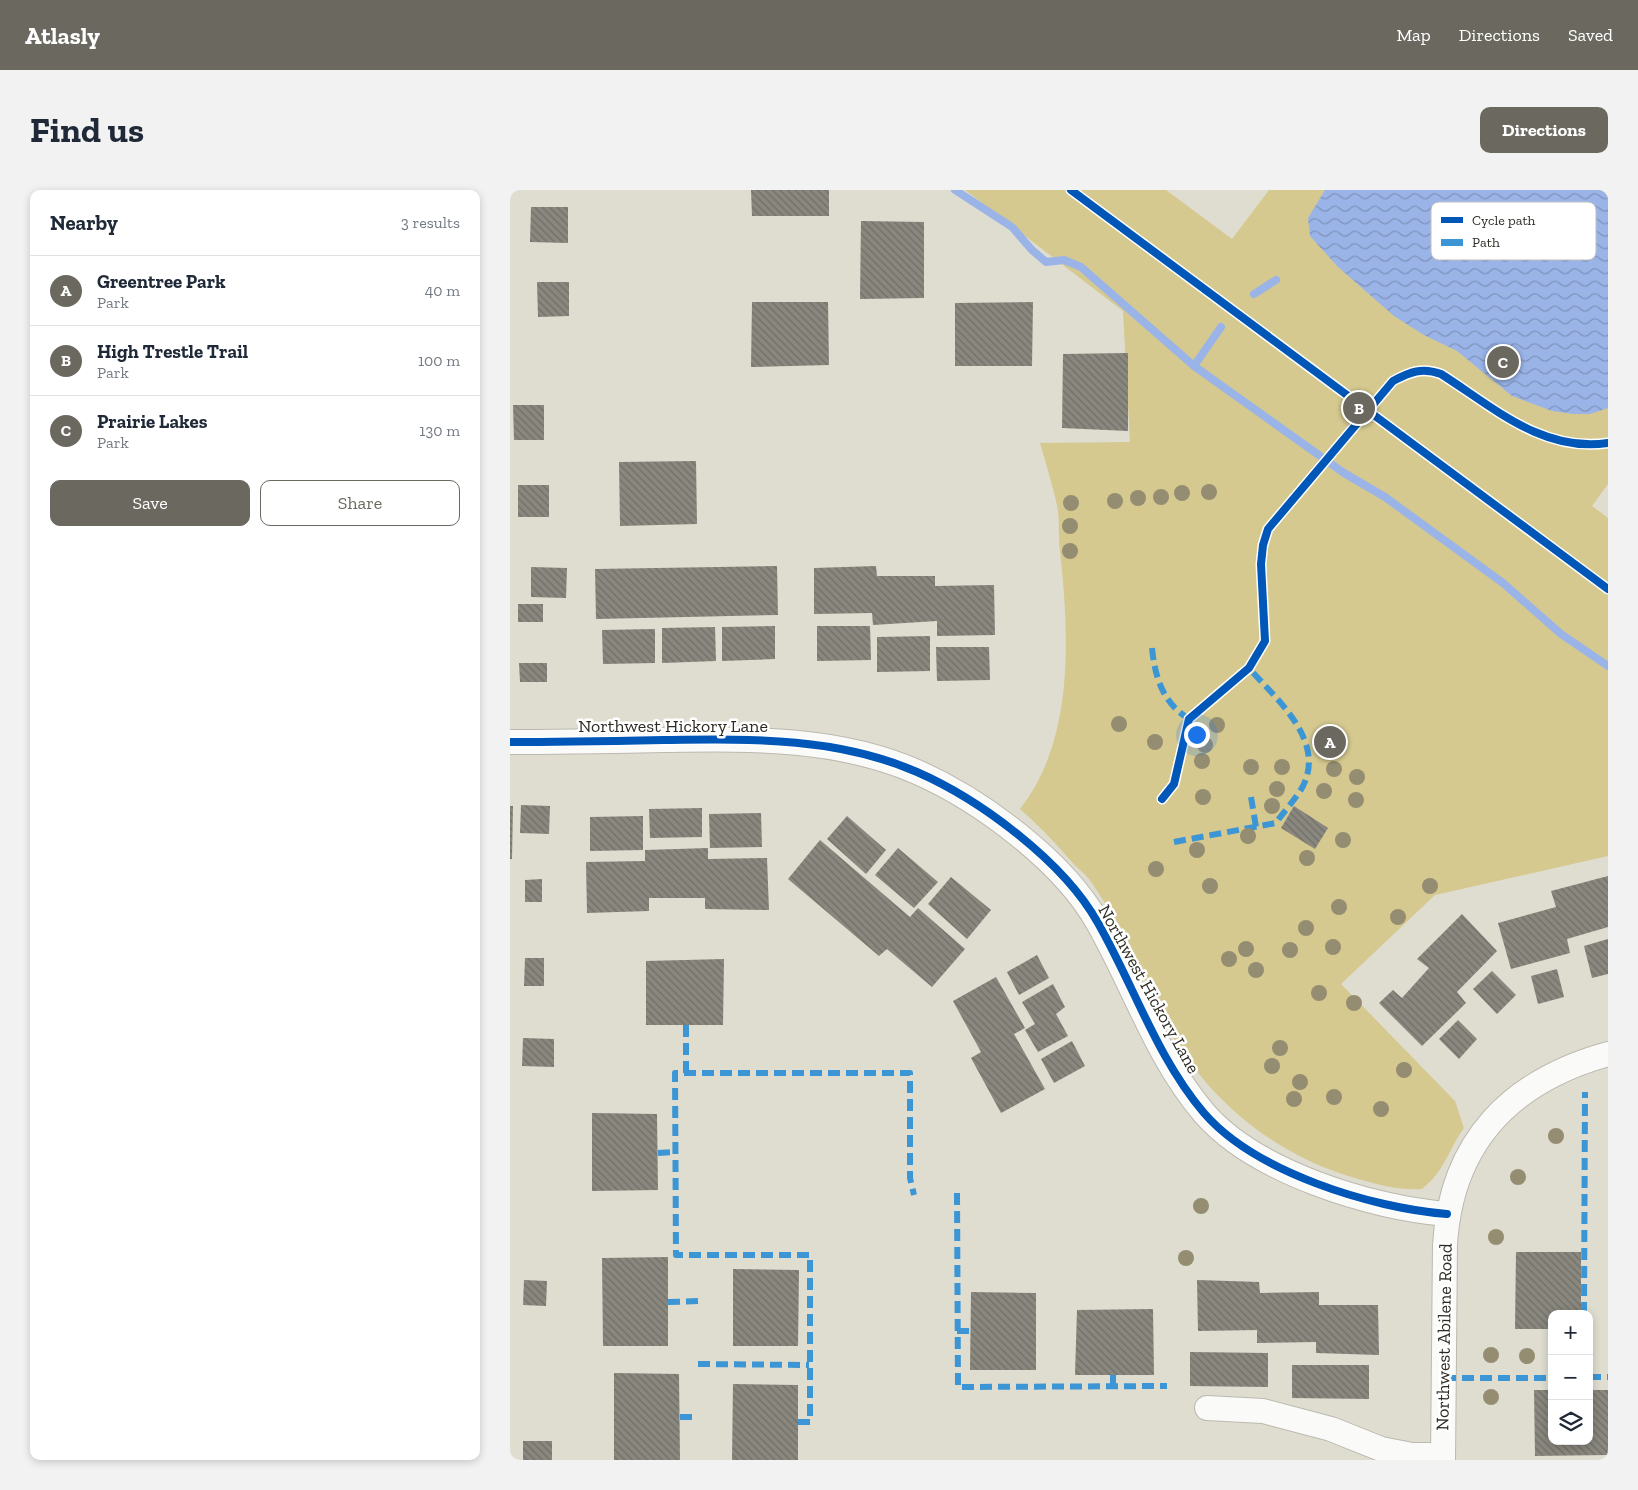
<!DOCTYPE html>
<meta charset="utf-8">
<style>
:root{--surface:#fff;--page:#f2f2f3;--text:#1f2937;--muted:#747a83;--line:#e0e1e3;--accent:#6b695f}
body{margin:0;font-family:"Zilla Slab",serif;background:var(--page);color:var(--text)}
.controls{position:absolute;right:15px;bottom:15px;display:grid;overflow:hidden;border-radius:10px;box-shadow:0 2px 8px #0003}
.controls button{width:45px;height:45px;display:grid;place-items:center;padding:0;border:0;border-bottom:1px solid var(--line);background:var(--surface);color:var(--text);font:25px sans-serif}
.you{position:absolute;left:686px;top:544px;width:18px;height:18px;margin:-12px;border:4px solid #fff;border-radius:50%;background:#1a73e8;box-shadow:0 0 0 8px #1a73e833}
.badge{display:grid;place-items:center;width:32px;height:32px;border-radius:50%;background:var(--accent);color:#fff;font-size:16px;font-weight:700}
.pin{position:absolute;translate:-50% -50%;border:2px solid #fff;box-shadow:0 1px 5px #0006}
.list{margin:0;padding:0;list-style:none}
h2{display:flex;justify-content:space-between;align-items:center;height:65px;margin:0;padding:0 20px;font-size:21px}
h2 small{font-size:16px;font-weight:400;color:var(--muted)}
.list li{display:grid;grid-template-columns:32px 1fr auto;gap:15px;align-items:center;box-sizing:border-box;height:70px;padding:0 20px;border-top:1px solid var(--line)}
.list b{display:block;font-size:19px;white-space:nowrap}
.list p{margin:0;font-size:16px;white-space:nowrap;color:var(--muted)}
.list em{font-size:16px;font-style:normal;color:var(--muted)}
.actions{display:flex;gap:10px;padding:15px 20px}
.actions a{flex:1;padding:11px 0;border:1px solid var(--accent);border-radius:10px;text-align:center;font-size:18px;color:var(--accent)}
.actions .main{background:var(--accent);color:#fff}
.icon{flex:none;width:28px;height:28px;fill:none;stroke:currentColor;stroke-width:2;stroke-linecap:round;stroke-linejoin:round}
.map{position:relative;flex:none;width:1098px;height:1270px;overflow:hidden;border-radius:10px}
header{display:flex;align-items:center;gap:30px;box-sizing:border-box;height:70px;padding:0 25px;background:var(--accent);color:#fff}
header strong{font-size:24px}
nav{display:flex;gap:28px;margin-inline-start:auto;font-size:18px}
.intro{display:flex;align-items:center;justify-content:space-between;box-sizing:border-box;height:120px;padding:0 30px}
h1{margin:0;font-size:35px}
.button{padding:12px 22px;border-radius:10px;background:var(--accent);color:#fff;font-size:18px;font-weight:700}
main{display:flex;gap:30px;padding:0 30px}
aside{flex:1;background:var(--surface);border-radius:10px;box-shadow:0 2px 8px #0003}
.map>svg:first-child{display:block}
</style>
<header>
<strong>Atlasly</strong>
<nav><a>Map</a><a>Directions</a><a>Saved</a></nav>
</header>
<div class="intro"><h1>Find us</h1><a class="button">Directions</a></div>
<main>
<aside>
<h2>Nearby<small>3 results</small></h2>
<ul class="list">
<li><span class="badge">A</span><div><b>Greentree Park</b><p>Park</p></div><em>40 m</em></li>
<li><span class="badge">B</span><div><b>High Trestle Trail</b><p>Park</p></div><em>100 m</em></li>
<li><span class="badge">C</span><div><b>Prairie Lakes</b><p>Park</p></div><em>130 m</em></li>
</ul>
<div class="actions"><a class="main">Save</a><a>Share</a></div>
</aside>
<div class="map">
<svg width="1098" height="1270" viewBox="0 0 1098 1270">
<defs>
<pattern id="water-waves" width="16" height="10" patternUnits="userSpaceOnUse" patternTransform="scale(1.25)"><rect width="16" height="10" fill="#9ab4e8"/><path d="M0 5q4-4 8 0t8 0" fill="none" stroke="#7e93bc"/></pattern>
<pattern id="building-back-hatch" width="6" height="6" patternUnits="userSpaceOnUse" patternTransform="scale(1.25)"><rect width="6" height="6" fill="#89877e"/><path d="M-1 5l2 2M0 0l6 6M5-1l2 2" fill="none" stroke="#706f67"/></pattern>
</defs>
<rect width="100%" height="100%" fill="#dfdcd0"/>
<path fill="#d5c990" d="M455,0h201l66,49 37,-49h339v294l-16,22 16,12v338l-173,39 -94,89 114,117 9,27c-16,22 -19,43 -42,61 -22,2 -46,-5 -67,-11 -86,-25 -154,-84 -194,-163 -16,-30 -24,-63 -43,-92 -10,-15 -19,-30 -29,-44 -6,-7 -13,-12 -19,-19 -16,-19 -32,-35 -50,-51 55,-70 49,-174 40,-258 -2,-15 0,-31 -3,-46 -5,-21 -11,-42 -17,-62l90,-1 -7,-131z"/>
<path fill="url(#water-waves)" d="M815,0h283v218l-18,6h-17l-21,-3 -40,-15 -55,-45 -33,-16 -30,-19 -56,-49 -28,-31 -2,-18z"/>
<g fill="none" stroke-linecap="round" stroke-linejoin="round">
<g stroke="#9ab4e8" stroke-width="8">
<path d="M445,0l57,37 20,23 14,12 18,-2 17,7 113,99 150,107 41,24 118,86 58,51 47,32"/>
<path d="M744,104l22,-14"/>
<path d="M684,176l27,-39"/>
</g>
</g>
<g fill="url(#building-back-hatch)">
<path d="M241,0h78v26h-77z"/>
<path d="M21,17h37v36l-38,-1z"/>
<path d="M351,31l63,1v76l-64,1z"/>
<path d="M27,92h32v34l-31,1z"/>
<path d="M242,112h76l1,63 -78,2z"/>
<path d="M523,112l-1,64h-77v-63z"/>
<path d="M618,163v78l-66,-3 1,-74z"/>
<path d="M3,215h31v35h-30z"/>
<path d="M186,271l1,63 -77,2 -1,-64z"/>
<rect x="8" y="295" width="31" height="32"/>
<path d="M267,376l1,49 -182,4 -1,-50z"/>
<path d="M366,376l1,10h58v10l59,-1 1,50 -58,1v-15l-64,4 -1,-12 -58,1v-46z"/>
<path d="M21,377l36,1 -1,30 -35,-1z"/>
<rect x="8" y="414" width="25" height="18"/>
<path d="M265,436v33l-53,2v-34z"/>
<path d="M307,436h53l1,34 -54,1z"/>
<path d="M205,437l1,34 -54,2v-35z"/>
<path d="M145,439v34l-52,1 -1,-34z"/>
<path d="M420,446v35l-53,1v-35z"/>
<path d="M426,457h53l1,33 -53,1z"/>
<path d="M9,473h28v19h-27z"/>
<path d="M11,615l29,1 -1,28 -29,-1z"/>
<path d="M0,616h3l-1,53h-2z"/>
<path d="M784,616l34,22 -13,21 -34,-21z"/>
<path d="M192,618v29l-52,1 -1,-29z"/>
<path d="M251,623l1,34 -52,1 -1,-34z"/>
<path d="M133,626v34l-53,1v-34z"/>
<path d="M337,626l39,34 -20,24 -39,-35z"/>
<path d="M310,650l90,77 8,-9 47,41 -33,38 -45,-38 -8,7 -91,-77z"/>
<path d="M198,658v11l59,-1 2,52 -64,-1v-11h-56v13l-62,2 -1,-51 59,-1v-11z"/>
<path d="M388,658l40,34 -24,26 -39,-33z"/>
<path d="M1098,686v51l-41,12 3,14 -59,16 -13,-46 58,-16 -5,-16z"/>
<path d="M441,687l40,33 -24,29 -39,-35z"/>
<path d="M32,689v23h-17v-22z"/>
<path d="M952,724l35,37 -40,41 9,11 -44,43 -43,-43 14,-13 9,8 27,-30 -12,-9z"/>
<path d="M1098,749v35l-16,4 -8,-32z"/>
<path d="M527,765l12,23 -30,17 -12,-23z"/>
<path d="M15,768h19v28h-20z"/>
<path d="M214,769l-1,66h-77v-64z"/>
<path d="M1047,779l7,28 -26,7 -7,-28z"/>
<path d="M982,781l24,24 -19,19 -24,-25z"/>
<path d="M486,787l29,51 -11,6 31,55 -44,24 -30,-55 10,-6 -28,-51z"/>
<path d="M543,794l12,23 -9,7 12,22 -30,16 -13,-22 10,-6 -13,-22z"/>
<path d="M948,830l19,19 -18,20 -20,-20z"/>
<path d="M13,848l31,1v28l-32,-1z"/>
<path d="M562,851l13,25 -31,17 -13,-24z"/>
<path d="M82,923l65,1 1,76 -66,1z"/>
<path d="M1006,1062h65v62h-29v15h-37z"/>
<path d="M158,1067v89h-65l-1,-88z"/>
<path d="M223,1079l66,1 -1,76h-65z"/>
<path d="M14,1090l23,1 -1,25 -23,-1z"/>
<path d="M687,1090l62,2 1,11 59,-1v13h59l1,50 -63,-2v-11l-59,1v-13l-59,1z"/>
<path d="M461,1102l65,1v77h-66z"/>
<path d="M643,1119l1,66h-79l2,-65z"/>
<path d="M680,1162l78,1v34l-78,-1z"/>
<path d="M782,1175h77v34l-77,-1z"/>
<path d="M104,1183l65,1 1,86h-66z"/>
<path d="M223,1194l65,1v75h-66z"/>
<path d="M1024,1200h18v51h37v-51h19v65l-73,1z"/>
<rect x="13" y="1251" width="29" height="19"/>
</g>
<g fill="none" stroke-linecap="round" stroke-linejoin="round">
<defs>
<g id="minor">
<path d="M0,552c51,0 103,-1 154,-2 86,-1 173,-3 253,32 64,28 147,90 181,151 36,63 59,135 106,190 51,59 167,95 243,101"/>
<path d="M697,1218l56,3 68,18 50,20 31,6h31"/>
<path d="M933,1270l2,-215c6,-104 66,-164 163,-191"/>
</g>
</defs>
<use href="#minor" stroke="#bcb9b0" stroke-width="26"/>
<use href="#minor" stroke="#fafaf8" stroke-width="24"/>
<g stroke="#3c96d5" stroke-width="6" stroke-dasharray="12 6" stroke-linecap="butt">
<path d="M642,458c3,30 11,55 37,71"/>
<path d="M741,607l5,30"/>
<path d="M664,652l102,-19c8,-12 20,-24 27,-37 23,-46 -27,-87 -54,-118"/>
<path d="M176,883v-48"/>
<path d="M148,963l18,-1"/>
<path d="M447,1003l1,194 209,-1"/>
<path d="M158,1112l34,-1"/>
<path d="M1074,1124l1,-222"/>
<path d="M447,1141h14"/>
<path d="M188,1174l111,1"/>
<path d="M603,1185v11"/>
<path d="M1079,1187h19"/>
<path d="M934,1188h108"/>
<path d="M170,1227h17"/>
<path d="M288,1232h12v-167h-134l-1,-182h235v105l4,17"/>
</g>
<defs>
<g id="cycleway">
<path d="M561,0l537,399"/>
<path d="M0,552c51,0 103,-1 154,-2 86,-1 173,-3 253,32 64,28 147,90 181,151 36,63 59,135 106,190 51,59 167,95 243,101"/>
<path d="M652,609l12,-15 15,-65 60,-51 16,-27 -4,-77 2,-19 5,-16 125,-148c17,-9 29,-14 48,-7 52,33 102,79 167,69"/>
</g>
</defs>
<use href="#cycleway" stroke="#fff" stroke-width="11"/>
<use href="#cycleway" stroke="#0057b8" stroke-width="8"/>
</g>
<g fill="#948d71">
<circle cx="699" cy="302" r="8"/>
<circle cx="672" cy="303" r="8"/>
<circle cx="651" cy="307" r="8"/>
<circle cx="628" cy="308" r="8"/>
<circle cx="605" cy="311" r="8"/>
<circle cx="561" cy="313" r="8"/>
<circle cx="560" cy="336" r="8"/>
<circle cx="560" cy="361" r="8"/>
<circle cx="609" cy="534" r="8"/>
<circle cx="707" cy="535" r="8"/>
<circle cx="645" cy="552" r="8"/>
<circle cx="830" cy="553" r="8"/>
<circle cx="695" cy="555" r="8"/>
<circle cx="692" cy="571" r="8"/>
<circle cx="741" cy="577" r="8"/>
<circle cx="772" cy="577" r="8"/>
<circle cx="824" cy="579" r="8"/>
<circle cx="847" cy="587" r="8"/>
<circle cx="767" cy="599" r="8"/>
<circle cx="814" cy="601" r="8"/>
<circle cx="693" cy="607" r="8"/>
<circle cx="846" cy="610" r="8"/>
<circle cx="762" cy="616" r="8"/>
<circle cx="738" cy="646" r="8"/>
<circle cx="833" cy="650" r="8"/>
<circle cx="687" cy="660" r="8"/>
<circle cx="797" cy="668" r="8"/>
<circle cx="646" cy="679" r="8"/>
<circle cx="700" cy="696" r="8"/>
<circle cx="920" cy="696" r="8"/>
<circle cx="829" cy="717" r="8"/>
<circle cx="888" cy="727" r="8"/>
<circle cx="796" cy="738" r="8"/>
<circle cx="823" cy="757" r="8"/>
<circle cx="736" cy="759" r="8"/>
<circle cx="780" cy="760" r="8"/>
<circle cx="719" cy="769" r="8"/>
<circle cx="746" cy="780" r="8"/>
<circle cx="809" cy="803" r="8"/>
<circle cx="844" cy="813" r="8"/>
<circle cx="770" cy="858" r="8"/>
<circle cx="762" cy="876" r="8"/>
<circle cx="894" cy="880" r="8"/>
<circle cx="790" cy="892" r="8"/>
<circle cx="824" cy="907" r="8"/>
<circle cx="784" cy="909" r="8"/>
<circle cx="871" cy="919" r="8"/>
<circle cx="1046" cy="946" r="8"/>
<circle cx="1008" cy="987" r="8"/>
<circle cx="691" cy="1016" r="8"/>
<circle cx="986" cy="1047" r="8"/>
<circle cx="676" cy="1068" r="8"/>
<circle cx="981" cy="1165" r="8"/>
<circle cx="1017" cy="1166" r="8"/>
<circle cx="981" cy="1207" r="8"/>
</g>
<g text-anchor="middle" stroke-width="5" stroke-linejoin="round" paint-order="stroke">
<g font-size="18" fill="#2c2b22" stroke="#fff">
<text x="163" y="542">Northwest Hickory Lane</text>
<text transform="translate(639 799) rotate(61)" y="6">Northwest Hickory Lane</text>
<text transform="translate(934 1147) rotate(-89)" y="6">Northwest Abilene Road</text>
</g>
</g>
<rect x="921" y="12" width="165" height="58" rx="8" fill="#fff" stroke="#c0bfbd" stroke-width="1"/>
<rect x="931" y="27" width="22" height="6" fill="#0057b8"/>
<rect x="931" y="49" width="22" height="7" fill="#3c96d5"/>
<g font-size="14" fill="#2c2b22">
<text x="962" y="35">Cycle path</text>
<text x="962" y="57">Path</text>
</g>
</svg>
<div class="controls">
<button>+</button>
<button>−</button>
<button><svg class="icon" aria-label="layers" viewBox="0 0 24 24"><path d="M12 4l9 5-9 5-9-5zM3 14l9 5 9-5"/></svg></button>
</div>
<div class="you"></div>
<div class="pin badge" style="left:820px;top:552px">A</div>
<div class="pin badge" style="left:849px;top:218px">B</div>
<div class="pin badge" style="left:993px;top:172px">C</div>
</div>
</main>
